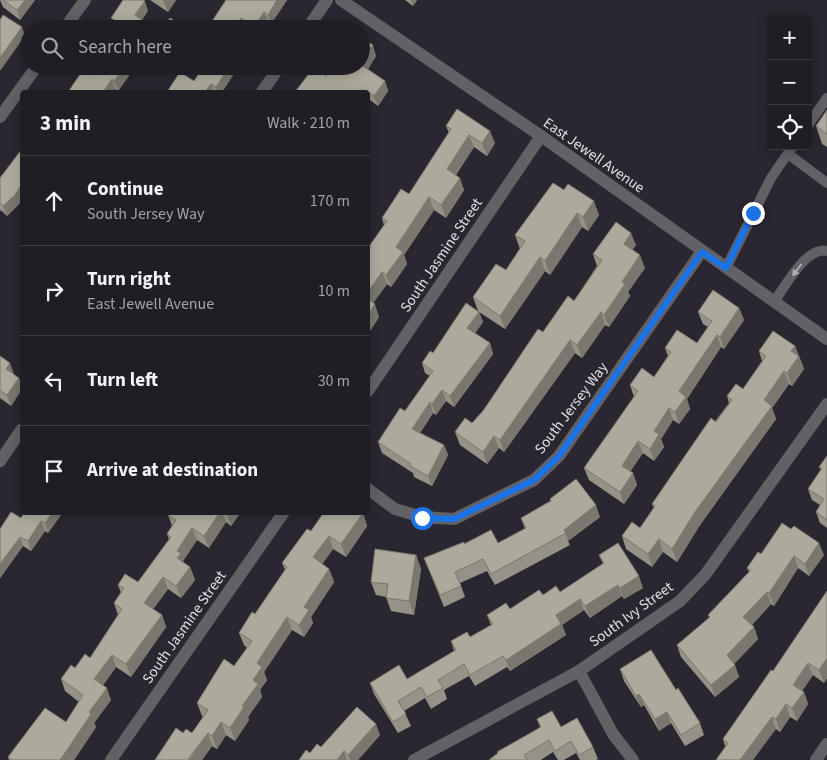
<!DOCTYPE html>
<meta charset="utf-8">
<style>
:root{--surface:#201d25;--page:#28262d;--text:#f1f3f6;--muted:#a2a2a7;--line:#3d3b42}
body{margin:0;font-family:"Source Sans 3",sans-serif;background:var(--page);color:var(--text)}
.controls{position:absolute;right:15px;top:15px;display:grid;overflow:hidden;border-radius:5px;box-shadow:0 2px 12px #0003}
.controls button{width:45px;height:45px;display:grid;place-items:center;padding:0;border:0;border-bottom:1px solid var(--line);background:var(--surface);color:var(--text);font:25px sans-serif}
.stop{position:absolute;width:15px;height:15px;margin:-11px;border:4px solid #1a73e8;border-radius:50%;background:#fff}
.stop.end{background:#1a73e8;border-color:#fff;box-shadow:0 1px 5px #0008}
.list{margin:0;padding:0;list-style:none}
h2{display:flex;justify-content:space-between;align-items:center;height:65px;margin:0;padding:0 20px;font-size:21px}
h2 small{font-size:16px;font-weight:400;color:var(--muted)}
.list li{display:grid;grid-template-columns:32px 1fr auto;gap:15px;align-items:center;box-sizing:border-box;height:90px;padding:0 20px;border-top:1px solid var(--line)}
.list b{display:block;font-size:19px;white-space:nowrap}
.list p{margin:0;font-size:16px;white-space:nowrap;color:var(--muted)}
.list em{font-size:16px;font-style:normal;color:var(--muted)}
.icon{flex:none;width:28px;height:28px;fill:none;stroke:currentColor;stroke-width:2;stroke-linecap:round;stroke-linejoin:round}
.map{position:relative;flex:none;width:827px;height:760px;overflow:hidden}
.search{position:absolute;background:var(--surface);box-shadow:0 2px 12px #0003;left:20px;top:20px;width:350px;height:55px;display:flex;align-items:center;gap:12px;box-sizing:border-box;padding:0 18px;border-radius:28px;color:var(--muted);font-size:19px}
.panel{position:absolute;background:var(--surface);box-shadow:0 2px 12px #0003;left:20px;top:90px;width:350px;height:425px;border-radius:5px}
.map>svg:first-child{display:block}
</style>
<div class="map">
<svg width="827" height="760" viewBox="0 0 827 760">
<rect width="100%" height="100%" fill="#2b2731"/>
<g fill="none" stroke-linecap="round" stroke-linejoin="round">
<g stroke="#626166" stroke-width="10">
<path d="M808,125l19,-27"/>
<path d="M788,154l39,29"/>
<path d="M726,268l45,-90 22,-32"/>
<path d="M774,302c11,-15 32,-56 53,-51"/>
</g>
<g stroke="#626166" stroke-width="12">
<path d="M64,29l21,-29"/>
<path d="M307,29l20,-29"/>
<path d="M262,92l18,-26"/>
<path d="M0,117l37,-51"/>
<path d="M368,391l173,-255"/>
<path d="M0,461l22,-32"/>
<path d="M368,489l27,20 27,8 32,2 80,-39 25,-24 143,-205"/>
<path d="M579,671l34,63 20,26"/>
<path d="M111,760l173,-248"/>
<path d="M414,760l165,-89 101,-70 25,-26 122,-171"/>
<path d="M816,760l11,-16"/>
</g>
<path stroke="#626166" stroke-width="12" d="M341,0l200,136 286,203"/>
</g>
<g fill="#959287">
<path d="M0,0h35l-15,20 -17,-13z"/>
<path d="M150,0h26l-8,12z"/>
<path d="M226,0h61l-16,24 -3,-3 -5,8h-17l-2,-1 -1,1h-36z"/>
<path d="M405,0h12l-4,6z"/>
<path d="M376,56l-8,13 17,12 3,10 -10,15 -8,-6 -2,4v-12h-73l31,-16z"/>
<path d="M98,66h48l-4,6 -7,-5 -17,24 -3,-2 -2,3h-45l24,-17z"/>
<path d="M204,66h32l1,3 -15,23h-55l27,-11z"/>
<path d="M827,110v37l-5,-3 -6,-18z"/>
<path d="M446,126l49,17 -8,13 -13,-9 -18,28 8,15 -18,28 -12,-8 -30,45 3,9 -16,23 -4,-3 -14,19 6,14 -11,17v-86l16,-23 -2,-7 27,-24 40,-61z"/>
<path d="M22,149v50l-3,5 -12,12 -6,-6 -1,2v-34z"/>
<path d="M553,183l46,32 -11,16 -6,-4 -32,48 -5,-4 -40,58 -26,-17 4,10 -8,11 15,10 3,11 -39,53 -8,-6 -10,14 -3,-2 -13,20 24,12 4,10 -16,31 -18,-9 -1,-4 -31,-20 -4,-11 27,-31 25,-35 -5,-3 -3,-10 56,-52 -5,-14 33,-27 14,-21 -5,-14z"/>
<path d="M636,245l-4,5 13,18 -17,24 2,4 -21,31 -4,-2 -23,33 -7,-5 -71,99 -5,-4 -12,16 -27,-19 -5,-13 17,-9 11,-12 60,-79 31,-31 23,-35 -4,-12z"/>
<path d="M739,308l5,12 -20,29 -3,-2 -34,52 3,10 -11,15 -6,-4 -12,19 3,8 -10,14 -11,-8 -13,18 3,2 4,12 -13,19 -35,-24 -5,-12 50,-71 -4,-12 24,-8 14,-21 -3,-8 32,-5 11,-16 -5,-3 -5,-12z"/>
<path d="M795,346l9,23 -12,17 -3,-2 -17,24 4,11 -76,106 -23,37 -14,-10 -11,15 -26,-18 -4,-13 18,-8 14,-20 -2,-4 77,-101 -2,-7 16,-7 19,-28 -3,-10z"/>
<path d="M0,356l14,19 5,3 3,10 -11,18 -11,-8z"/>
<path d="M827,456v72l-7,-5 -4,-11 4,-7 -8,-5 -4,-11 13,-19 -2,-3z"/>
<path d="M550,499l50,18 -32,24 2,4 -75,40 -8,-14 -27,12 5,14 -21,10 -20,-49 40,-14 34,-1 27,-14 -4,-11 29,-17z"/>
<path d="M63,512l-15,21 -3,-2 -14,20 -8,-5 -23,32v-49l21,-11z"/>
<path d="M170,512h71l-10,14 -5,-4 -17,26 -12,-8 -14,21 1,2 6,4 5,13 -14,18 -13,-9 -15,20 9,6 4,12 -35,50 -15,-10 -13,18 8,15 -17,23 2,4 -22,33h-65l-1,-3 58,-35 13,-20 -14,-11 -4,-12 29,-21 28,-43 -4,-12 7,-10 -3,-8 20,-3 31,-43 -2,-5 5,-8 -4,-11z"/>
<path d="M363,513l4,13 -21,31 -13,-8 -11,15 7,5 5,13 -23,35 2,6 -9,14 -12,-7 -28,42 3,8 -7,10 2,7 -14,20 1,3 -14,21 -9,-6 -9,14 -5,-3 -10,14h-47l28,-27h9l11,-16 -1,-1 -5,-13 37,-37 13,-18 -3,-3 -5,-12 16,-19 30,-44 -3,-7 29,-32z"/>
<path d="M761,554l63,1 -15,21 -11,-8 -24,38 -3,-2 -19,21 2,2 4,12 -24,25 5,13 -24,20 -34,-40 -4,-12 32,-27 -1,-3 41,-43 -2,-4z"/>
<path d="M416,555l5,14 -7,46 -23,-4 -5,-14 -10,-2 -5,-13z"/>
<path d="M599,555l44,33 -19,11 -2,-3 -32,22 -6,-8 -22,15 4,10 -56,36 -3,-4 -32,19 -6,-10 -25,14 3,9 -16,10 -6,-11 -21,13 7,15 -13,7 -24,-39 -4,-11 37,-4 47,-28 -3,-10 19,-4 21,-12 -4,-10 23,-6 33,-14 17,-3 43,-28z"/>
<path d="M827,591v87l-3,5 -11,-8 -11,16 2,1 4,12 -11,17 -7,-4 -10,15 -4,-3 -51,17 -2,-7 50,-68z"/>
<path d="M620,669l56,21 24,33 4,12 -19,11 -14,-23 -12,8 -15,-26 -3,2 -17,-26z"/>
<path d="M537,719l24,8 32,20 5,12 -2,1h-16l-4,-7 -12,7h-6l-5,-8 -12,8h-52l51,-33z"/>
<path d="M380,735l-22,25h-59l22,-13z"/>
</g>
<g fill="#79776e">
<path d="M25,0h10l-15,20 -3,-10z"/>
<path d="M163,0h13l-8,12z"/>
<path d="M277,0h10l-16,24 -3,-9z"/>
<path d="M411,0h6l-4,6z"/>
<path d="M145,1l3,10 -9,14 -4,-10z"/>
<path d="M264,12l4,9 -5,8h-9v-2z"/>
<path d="M241,18l3,10 -1,1h-9z"/>
<path d="M144,21l3,8h-8z"/>
<path d="M22,27l3,9 -25,35v-13z"/>
<path d="M373,45l3,11 -12,18 -3,-8v-3z"/>
<path d="M125,66h9l1,1 -17,24 -4,-10z"/>
<path d="M140,66h6l-4,6z"/>
<path d="M230,66h6l1,3 -15,23h-4l-2,-5z"/>
<path d="M112,79l3,10 -2,3h-10z"/>
<path d="M385,81l3,10 -10,15 -4,-10z"/>
<path d="M211,84l3,8h-9z"/>
<path d="M368,94l2,6 -2,4z"/>
<path d="M490,131l5,12 -8,13 -5,-13z"/>
<path d="M469,135l5,12 -23,35 -4,-13z"/>
<path d="M460,178l4,12 -18,28 -5,-13z"/>
<path d="M22,184v15l-3,5 -12,12 -4,-10z"/>
<path d="M429,197l5,13 -30,45 3,9 -16,23 -5,-12 10,-28z"/>
<path d="M594,201l5,14 -11,16 -5,-14z"/>
<path d="M577,213l5,14 -32,48 -5,-14z"/>
<path d="M631,233l5,12 -8,11 -4,-12z"/>
<path d="M640,255l5,13 -17,24 2,4 -21,31 -5,-12 18,-33z"/>
<path d="M540,257l5,14 -40,58 -5,-13z"/>
<path d="M382,272l5,12 -18,25 -1,-3v-14z"/>
<path d="M375,304l4,13 -11,17v-19z"/>
<path d="M739,308l5,12 -20,29 -4,-12z"/>
<path d="M479,312l4,10 -12,17 -4,-11z"/>
<path d="M601,312l4,13 -23,33 -5,-13z"/>
<path d="M717,335l4,12 -34,52 3,10 -11,15 -4,-12 4,-21z"/>
<path d="M570,340l5,13 -71,99 -4,-12z"/>
<path d="M490,343l3,11 -39,53 -4,-11z"/>
<path d="M795,346l9,23 -12,17 -5,-13 4,-22z"/>
<path d="M10,363l4,11 -4,6 -4,-11z"/>
<path d="M784,371l5,13 -17,24 4,11 -76,106 -23,37 -5,-13 92,-149z"/>
<path d="M19,378l3,11 -11,17 -4,-11z"/>
<path d="M442,390l4,11 -10,14 -4,-11z"/>
<path d="M430,402l3,11 -17,26 -4,-10z"/>
<path d="M669,408l4,12 -12,19 3,8 -10,14 -4,-12 4,-18z"/>
<path d="M494,436l5,12 -12,16 -4,-12z"/>
<path d="M638,441l5,12 -17,25 -4,-12z"/>
<path d="M444,445l4,10 -16,31 -4,-10z"/>
<path d="M633,473l4,12 -13,19 -4,-12z"/>
<path d="M596,505l4,12 -32,24 -4,-11z"/>
<path d="M53,512h10l-15,21 -3,-10z"/>
<path d="M220,512h2l4,10 -17,26 -5,-12z"/>
<path d="M228,512h13l-10,14 -4,-12z"/>
<path d="M363,513l4,13 -21,31 -5,-13z"/>
<path d="M41,521l4,10 -14,20 -3,-10z"/>
<path d="M192,528l5,12 -14,21 2,5 -8,-8v-7z"/>
<path d="M329,536l4,13 -15,21 -5,-13z"/>
<path d="M20,537l3,9 -23,32v-14z"/>
<path d="M659,539l4,13 -11,15 -4,-13z"/>
<path d="M819,543l5,12 -15,21 -4,-12z"/>
<path d="M416,555l5,14 -7,46 -5,-14z"/>
<path d="M794,556l4,12 -24,38 -5,-13z"/>
<path d="M190,567l5,13 -14,18 -5,-12z"/>
<path d="M329,569l5,13 -23,35 2,6 -9,14 -5,-12 5,-18z"/>
<path d="M639,576l4,12 -19,11 -4,-11z"/>
<path d="M163,577l5,12 -20,27 -4,-13z"/>
<path d="M618,585l4,11 -32,22 -5,-12z"/>
<path d="M767,592l4,12 -23,25 -5,-12z"/>
<path d="M580,599l4,11 -22,15 4,10 -56,36 -4,-11 50,-45z"/>
<path d="M162,615l4,12 -35,50 -5,-13z"/>
<path d="M287,617l5,13 -28,42 3,8 -7,10 2,7 -14,20 1,3 -14,21 -5,-13 12,-22 11,-26 4,-17z"/>
<path d="M754,627l4,12 -27,28 -4,-12z"/>
<path d="M112,655l4,12 -17,24 -5,-12z"/>
<path d="M827,658v20l-3,5 -5,-13z"/>
<path d="M808,663l5,12 -15,22 -5,-12z"/>
<path d="M735,665l4,12 -24,20 -4,-12z"/>
<path d="M107,688l4,12 -17,23 2,4 -22,33h-14l29,-48z"/>
<path d="M804,692l4,12 -11,17 -5,-13z"/>
<path d="M639,694l5,11 -3,2 -5,-11z"/>
<path d="M786,704l4,13 -10,15 -4,-13z"/>
<path d="M667,712l4,11 -12,8 -4,-12z"/>
<path d="M772,717l4,12 -23,31h-14z"/>
<path d="M221,722l5,13 -9,14 -5,-13z"/>
<path d="M376,724l4,11 -22,25h-8l-2,-5z"/>
<path d="M208,733l4,13 -10,14h-13z"/>
<path d="M344,751l3,9h-10z"/>
</g>
<g fill="#adaa9d" stroke="#79776e">
<path d="M3,0h22l-8,10z"/>
<path d="M123,0h20l2,1 -10,14 9,6 -5,8h-29l6,-8 -5,-3z"/>
<path d="M226,0h51l-9,15 -4,-3 -10,15 -13,-9 -7,11h-27z"/>
<path d="M3,15l19,12 -22,31v-38z"/>
<path d="M170,18l12,8 -2,3h-17z"/>
<path d="M361,38l12,7 -12,18z"/>
<path d="M361,65l24,16 -11,15 -8,-6 -2,2h-31l-2,-1 -2,1h-34l19,-25 12,9 7,-10h28z"/>
<path d="M98,66h27l-11,15 -2,-2 -9,13h-35l15,-22 9,5z"/>
<path d="M204,66h26l-14,21 -5,-3 -6,8h-38l13,-20 14,9z"/>
<path d="M457,109l33,22 -8,12 -13,-8 -22,34 13,9 -19,27 -12,-8 -33,50 7,5 -17,23 -4,-3 -14,20v-44l19,-27 -5,-3 19,-29 8,5 42,-65 -5,-3z"/>
<path d="M827,110v24l-11,-8z"/>
<path d="M22,149v35l-7,11 -12,11 -3,-3v-25z"/>
<path d="M553,183l11,7 4,-6 26,17 -11,16 -6,-4 -32,48 -5,-4 -40,59 -27,-19 23,-33 10,6 19,-29 -10,-6z"/>
<path d="M616,222l15,11 -7,11 16,11 -18,27 3,2 -21,31 -3,-3 -24,33 -7,-5 -70,100 -6,-4 -11,16 -28,-20 10,-14 7,5 11,-12 55,-82 5,3 25,-36 6,5 28,-41 -9,-6z"/>
<path d="M713,290l26,18 -19,29 -3,-2 -38,56 7,6 -11,15 -6,-4 -15,23 5,3 -9,15 -12,-8 -16,25 11,7 -13,19 -36,-24 54,-77 -8,-6 12,-17 12,9 17,-25 -6,-4 12,-18 20,13 15,-22 -14,-9z"/>
<path d="M368,299l7,5 -7,11z"/>
<path d="M466,303l13,9 -12,16 23,15 -40,53 -8,-6 -10,14 -2,-2 -18,27 32,16 -16,31 -18,-10 1,-2 -33,-22 22,-34 5,3 28,-40 -11,-8 8,-12 3,2z"/>
<path d="M773,331l22,15 -4,5 8,5 -12,17 -3,-2 -20,29 8,6 -77,106 -23,37 -13,-10 -11,15 -26,-18 10,-14 8,6 15,-22 -3,-2 50,-73 9,-13 5,4 16,-22 -5,-4 9,-12 7,5 23,-33 -7,-5z"/>
<path d="M0,356l10,7 -4,6 13,9 -12,17 -7,-5z"/>
<path d="M827,456v64l-11,-8 8,-13 -16,-10 14,-21 -3,-1z"/>
<path d="M576,479l20,26 -32,25 2,3 -75,41 -8,-15 -28,13 6,14 -21,9 -16,-37 40,-16v2l27,-14 7,13 28,-15 -5,-10 30,-17 -1,-2z"/>
<path d="M11,512l10,6 4,-6h28l-8,11 -4,-2 -13,20 -8,-4 -20,27v-35z"/>
<path d="M170,512h50l-16,24 -12,-8 -15,23 4,2 -4,5 13,9 -14,19 -13,-9 -19,26 18,12 -36,49 -14,-9 -18,24 13,9 -18,24 2,2 -24,36 -7,10h-48l-4,-3 37,-49 21,14 17,-27 -22,-16 10,-14 4,3 10,-14 5,4 32,-49 -8,-6 10,-15 -6,-3 7,-11 13,8 33,-45 -4,-3 9,-14 -8,-5z"/>
<path d="M324,512h37l2,1 -22,31 -12,-8 -16,21 16,12 -25,38 5,3 -10,15 -12,-8 -30,46 5,4 -9,13 5,4 -16,22 2,1 -14,21 -9,-6 -9,14 -4,-3 -20,26 1,1h-34l21,-32 7,5 3,-4 6,4 16,-23 -11,-7 27,-44 10,7 18,-25 -13,-8 13,-21 3,2 32,-47 -5,-4 25,-34 4,2z"/>
<path d="M782,523l9,6 3,-3 25,17 -14,21 -11,-8 -25,37 -2,-1 -24,25 11,10 -27,28 8,10 -24,20 -34,-40 33,-28 -2,-2 43,-45 -4,-2 11,-16 3,2z"/>
<path d="M618,543l21,33 -19,12 -2,-3 -33,21 -5,-7 -24,16 5,9 -55,36 -3,-4 -33,19 -6,-11 -26,16 5,8 -16,9 -6,-10 -23,14 8,13 -13,8 -23,-39 29,-18 8,14 49,-29 -5,-9 16,-9 3,5 23,-13 -6,-9 19,-12 4,6 29,-19 4,5 13,-9 4,6 44,-29 -5,-8z"/>
<path d="M375,549l41,6 -7,46 -23,-3 2,-14 -17,-2z"/>
<path d="M827,591v67l-8,12 -11,-7 -15,22 11,7 -12,16 -6,-4 -10,15 -4,-2 -32,43h-24l12,-17 -5,-4 48,-69 2,1z"/>
<path d="M651,650l25,40 2,-2 22,35 -19,12 -14,-23 -12,7 -16,-25 -3,2 -16,-27z"/>
<path d="M357,707l19,17 -28,31 -4,-4 -7,9h-38l7,-10 4,3 7,-9 4,3z"/>
<path d="M552,711l9,16 16,-9 16,29 -14,8 -8,-14 -16,10 -6,-11 -25,15 3,5h-38l9,-7 -1,-1 44,-25 -4,-8z"/>
</g>
<defs><path id="oneway-solid" d="M-6-.8H1V-3.2L6.5 0L1 3.2V.8H-6Z" transform="scale(1.25)"/></defs>
<use fill="#aeadb2" href="#oneway-solid" transform="translate(797 270) rotate(127)"/>
<g fill="none" stroke-linecap="round" stroke-linejoin="round">
<path stroke="#1a73e8" stroke-width="6" d="M422,518l32,1 80,-39 25,-24 143,-204 24,16 27,-55"/>
</g>
<g text-anchor="middle" stroke-width="5" stroke-linejoin="round" paint-order="stroke">
<g font-size="15" fill="#e1dfe5" stroke="#2b2731">
<text transform="translate(594 155) rotate(35)" y="5">East Jewell Avenue</text>
<text transform="translate(441 255) rotate(-56)" y="5">South Jasmine Street</text>
<text transform="translate(571 408) rotate(-53)" y="5">South Jersey Way</text>
<text transform="translate(631 614) rotate(-36)" y="5">South Ivy Street</text>
<text transform="translate(184 627) rotate(-55)" y="5">South Jasmine Street</text>
</g>
</g>
</svg>
<div class="controls">
<button>+</button>
<button>−</button>
<button><svg class="icon" aria-label="locate" viewBox="0 0 24 24"><circle cx="12" cy="12" r="6"/><path d="M12 2v4M12 18v4M2 12h4M18 12h4"/></svg></button>
</div>
<div class="stop" style="left:422px;top:518px"></div>
<div class="stop end" style="left:753px;top:213px"></div>
<div class="search"><svg class="icon" aria-label="search" viewBox="0 0 24 24"><circle cx="10" cy="10" r="6"/><path d="M15 15l6 6"/></svg>Search here</div>
<section class="panel">
<h2>3 min<small>Walk · 210 m</small></h2>
<ul class="list">
<li><svg class="icon" aria-label="ahead" viewBox="0 0 24 24"><path d="M12 20V5M6 11l6-6 6 6"/></svg><div><b>Continue</b><p>South Jersey Way</p></div><em>170 m</em></li>
<li><svg class="icon" aria-label="right" viewBox="0 0 24 24"><path d="M7 20v-9h11M14 6l5 5-5 5"/></svg><div><b>Turn right</b><p>East Jewell Avenue</p></div><em>10 m</em></li>
<li><svg class="icon" aria-label="left" viewBox="0 0 24 24"><path d="M17 20v-9H6M10 6l-5 5 5 5"/></svg><div><b>Turn left</b></div><em>30 m</em></li>
<li><svg class="icon" aria-label="arrive" viewBox="0 0 24 24"><path d="M6 21V4h12l-3 4 3 4H6"/></svg><div><b>Arrive at destination</b></div></li>
</ul>
</section>
</div>
